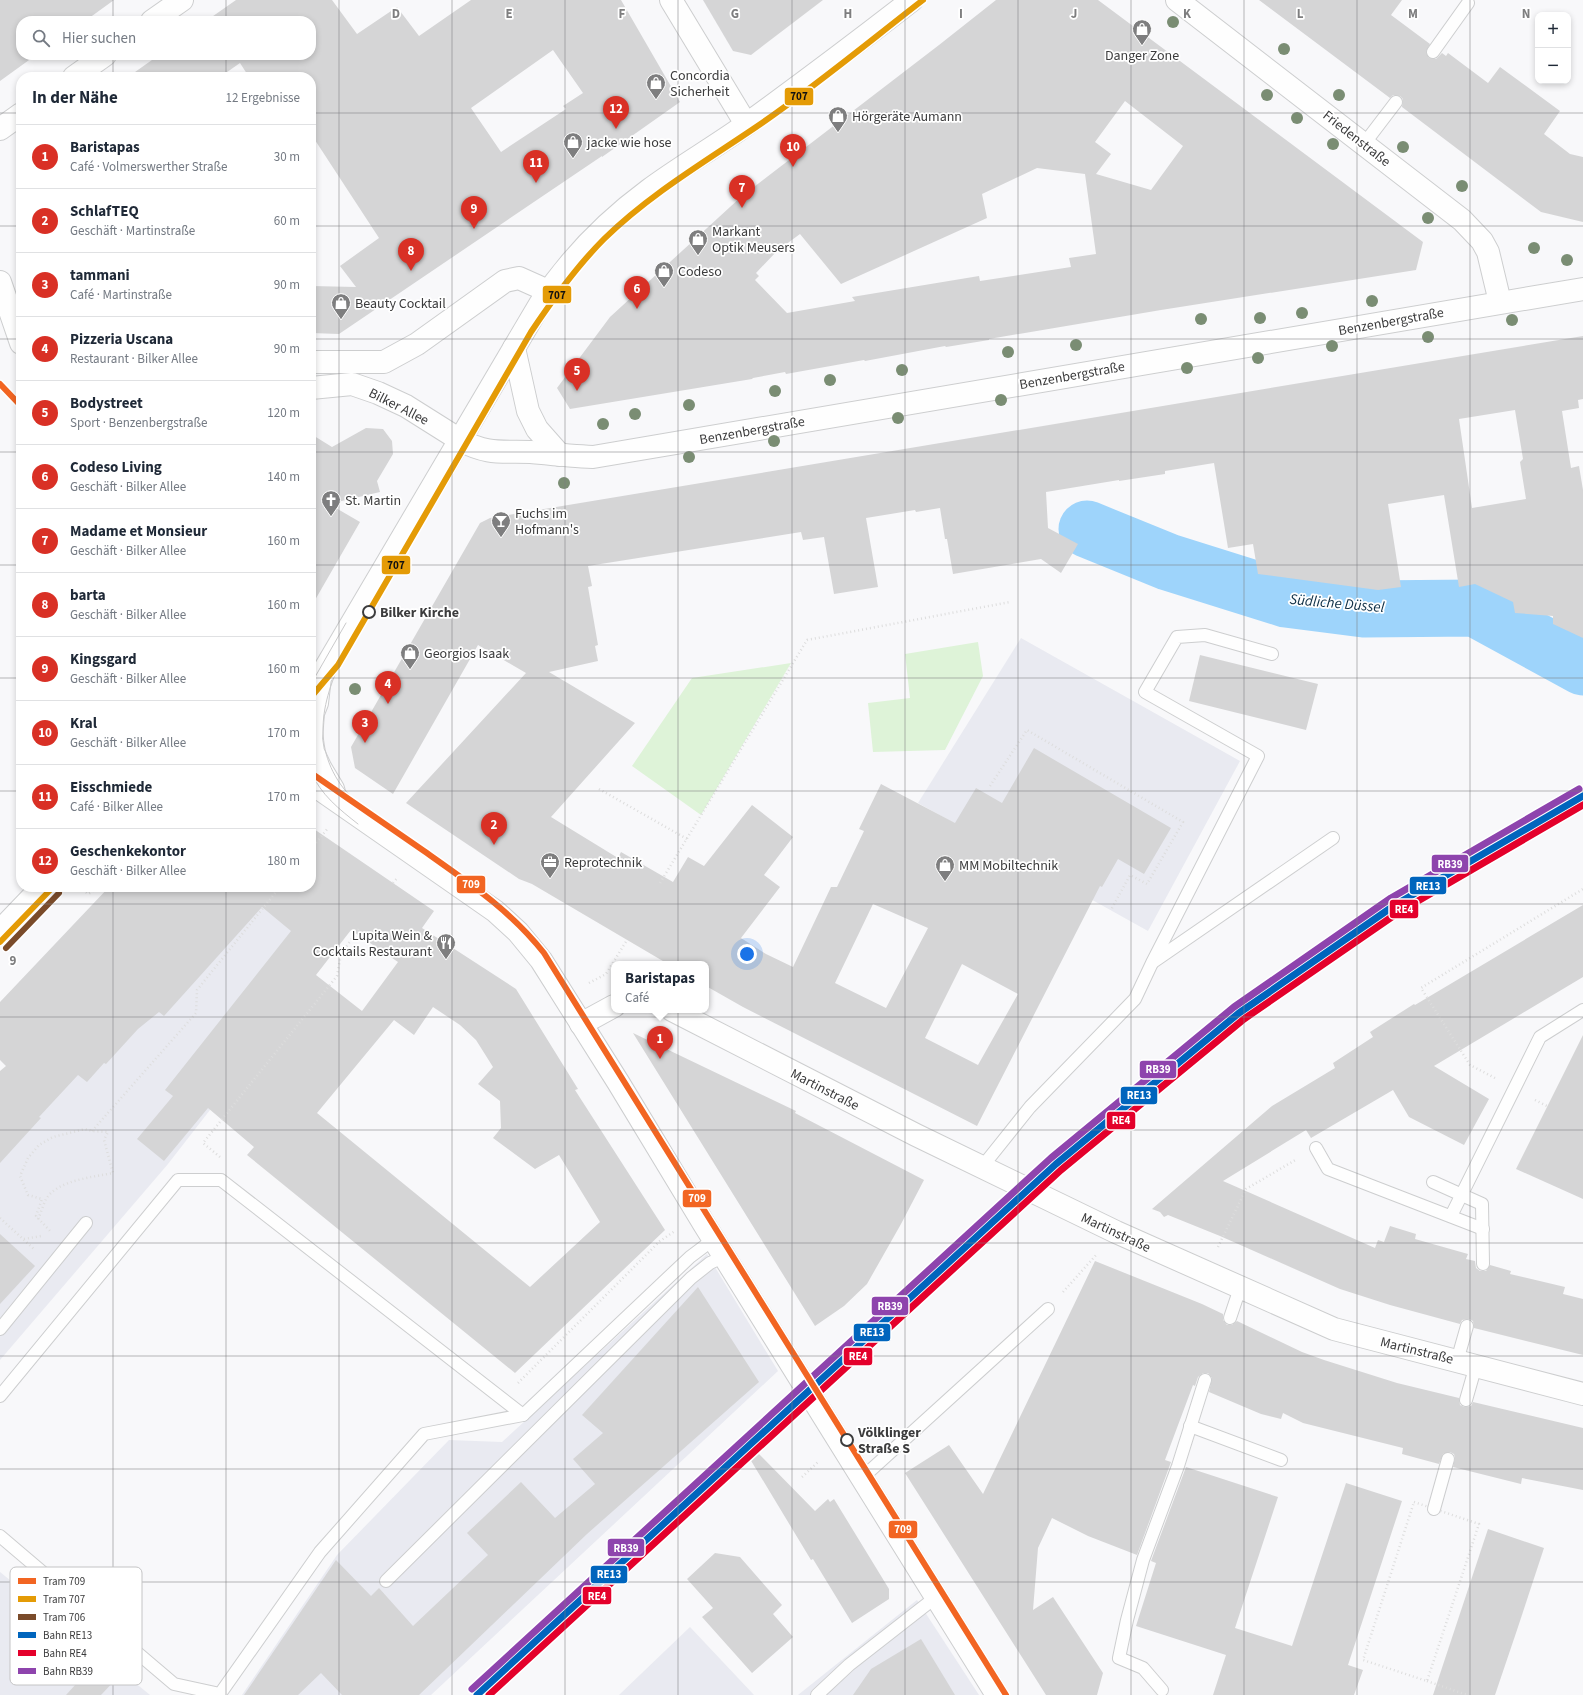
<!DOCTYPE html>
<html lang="de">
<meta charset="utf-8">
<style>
:root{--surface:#fff;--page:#f2f2f3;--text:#1f2937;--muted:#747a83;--line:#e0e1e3;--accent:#d93025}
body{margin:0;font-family:"Source Sans 3",sans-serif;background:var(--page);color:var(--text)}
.controls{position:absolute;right:12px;top:12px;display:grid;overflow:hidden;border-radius:8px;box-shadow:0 2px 6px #0003}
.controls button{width:36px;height:36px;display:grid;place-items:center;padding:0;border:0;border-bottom:1px solid var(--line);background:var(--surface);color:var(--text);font:20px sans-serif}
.you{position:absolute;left:747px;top:954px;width:14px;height:14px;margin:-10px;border:3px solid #fff;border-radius:50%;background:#1a73e8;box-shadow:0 0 0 6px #1a73e833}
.badge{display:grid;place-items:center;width:26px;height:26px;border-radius:50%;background:var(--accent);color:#fff;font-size:13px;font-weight:700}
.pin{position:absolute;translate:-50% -33px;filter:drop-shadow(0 1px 2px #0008)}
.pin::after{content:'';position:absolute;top:21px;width:14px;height:12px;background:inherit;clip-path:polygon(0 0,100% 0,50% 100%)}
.popup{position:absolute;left:611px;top:961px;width:98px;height:52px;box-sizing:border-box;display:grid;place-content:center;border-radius:8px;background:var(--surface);filter:drop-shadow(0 1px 3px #0005);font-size:13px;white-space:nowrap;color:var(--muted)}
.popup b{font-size:15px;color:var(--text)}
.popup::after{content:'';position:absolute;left:50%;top:100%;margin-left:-8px;border:8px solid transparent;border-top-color:var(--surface)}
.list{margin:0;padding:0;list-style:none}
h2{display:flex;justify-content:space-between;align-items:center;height:52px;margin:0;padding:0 16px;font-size:17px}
h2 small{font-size:13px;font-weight:400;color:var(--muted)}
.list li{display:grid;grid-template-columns:26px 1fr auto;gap:12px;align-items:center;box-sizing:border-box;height:64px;padding:0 16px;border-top:1px solid var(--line)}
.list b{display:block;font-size:15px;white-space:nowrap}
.list p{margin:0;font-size:13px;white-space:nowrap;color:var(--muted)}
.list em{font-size:13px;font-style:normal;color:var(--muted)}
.icon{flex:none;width:22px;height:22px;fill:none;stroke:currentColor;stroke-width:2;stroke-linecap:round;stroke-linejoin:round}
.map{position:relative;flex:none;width:1583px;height:1695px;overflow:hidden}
.search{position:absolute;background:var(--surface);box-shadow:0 2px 6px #0003;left:16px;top:16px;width:300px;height:44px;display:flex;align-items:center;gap:10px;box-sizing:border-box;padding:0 14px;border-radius:16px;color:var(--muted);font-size:15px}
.panel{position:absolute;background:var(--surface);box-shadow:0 2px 6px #0003;left:16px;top:72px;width:300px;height:820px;border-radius:16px}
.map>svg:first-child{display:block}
</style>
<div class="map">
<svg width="1583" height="1695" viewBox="0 0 1583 1695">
<rect width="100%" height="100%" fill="#f8f8fa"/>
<g fill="#e9eaf1">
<path d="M1021,638l219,123 -92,170 -230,-128z"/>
<path d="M257,887h54l42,39 -185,238 -168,196v-271z"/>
<path d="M707,1254l71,117 -347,324h-189l95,-140 112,-115 53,2z"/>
<path d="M0,1572l150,123h-150z"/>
<path d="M917,1600l62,95h-181z"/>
<path d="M690,1627l64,68h-135z"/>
</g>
<g fill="#def3d8">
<path d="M978,642l5,34 -38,74 -72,2 -5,-49 42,-5 -5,-44z"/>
<path d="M791,663l-90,152 -69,-49 60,-88z"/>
</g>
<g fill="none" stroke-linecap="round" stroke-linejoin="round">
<path stroke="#9ed4fb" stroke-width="57" d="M1087,529l81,33 118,37 78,10 111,-1 108,59"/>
</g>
<g fill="#d5d5d6" fill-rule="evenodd">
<path d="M0,0h114l-29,21h-64v34h15l-36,26z"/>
<path d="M236,0h96l25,34 40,-27 22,29 52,-36h150l59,102 -78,55v-1l-263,178 -28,-1v-47l45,1 -16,-21 39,-28 -68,-104v-57h-62l-9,-14 -20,14h-92l31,-22h152v-34h-105zM553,50l30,43 -20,13 3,3 -65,43 -30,-44z"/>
<path d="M703,0h120l-72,55 -18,-4z"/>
<path d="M996,0h102l325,242 -7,28 -255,40 -172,29v1l-43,7 -1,-1 -80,15 -1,-1 -78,14 -1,-2 -32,6 -1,1 -182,30 -13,-21 53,-71 132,-121 197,-151zM1125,101l58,45 -32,44 -55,-16 15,-20 -16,-12zM1037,168l48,6 11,80 -27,4 2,9 -91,14 -1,-5 -127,21 3,4 -68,12 -32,-33 4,-4 -3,-3 21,-22 23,-17 41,50 146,-66 -5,-24z"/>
<path d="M1259,0h143l-11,15 39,29 -4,8 3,6 7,1 6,-6 4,3 2,-3 40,30 12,-16 60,44 -16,23 26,20 13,3v65l-42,-10 -139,-105 1,-8 -3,-3 -7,-1 -3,3z"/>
<path d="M1583,336v63l-5,1 1,8 -17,3 9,57 8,-2 4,24v148l-30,-14v-8l-38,-3 -2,-11 -38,-18 -16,3 -15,-92 -56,9 13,83 -23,3 -120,-16 -5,-30 -25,4 -14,-85 -49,8v3l-46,7v-1l-73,12 2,36 30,16 -17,29 -20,-14 -88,15 -6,-35h-2l-5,-31 -24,4 -1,-2 -49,8 12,69 -44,7 -10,-57 -21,3 -2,-8 -213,34 4,20 -4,1 10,58 -3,1 3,15 -49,11 86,51 -84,94 67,41 3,-6 52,30 15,-25 16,9 48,-61 41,32 -29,38 16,12 -39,51 25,16 27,13 38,-80h6l27,-56 -5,-2 22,-45 74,39 21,-35 26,15 32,-55 137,80 -27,46 -26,-15 -16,28 -2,-1 -123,240 -234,-119 -37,-21v-22h-38l-136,-80 -13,-5 -113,-76 120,-130 -48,-28 -85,149 -38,-26 -4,-21 129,-224 10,-5zM1515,410l8,49 -3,3 6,37 -54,9 -13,-89zM873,904l55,24 -42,80 -51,-25zM962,964l56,30 -40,71 -53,-27z"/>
<path d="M366,428l17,1 9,12 1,13 -16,27 3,11 -51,12 31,18 -49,85v-173l21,13z"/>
<path d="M1200,655l118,29 -12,46 -117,-29z"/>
<path d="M311,827l123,84 -12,17 94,61 62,100 -3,1 90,140 -150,143 -268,-218 7,-8 -46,-39 -44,53 -27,-22 36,-43 -8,-6 126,-159 -29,-24 -98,109 -5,-4 -21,17 -32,35 -2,-1 -17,19 -9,-7 -39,42 2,1 -41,45v-92l6,-5 -6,-6v-58l109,-115h202zM351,930l47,32 -36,49 -46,-36zM433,1007l27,18 16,15 17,27 -15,17 22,17 1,27 -8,10 42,31 24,-14 41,67 -70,65 -213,-174 77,-93 20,15z"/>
<path d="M1583,905v72l-149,89 55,33 -25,46 -55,-28 -16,-27 -82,48 -5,-8 -83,51 152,67 3,-8 6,2 6,-16 26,8 -1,5 53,15 -2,5 9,2 1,7 4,3h6l4,-6 21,6 -1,3 55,13 -2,7 20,5v56l-109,-27 -1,-7 -4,-2 -7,1 -2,4 -70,-19 -50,-16 -120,-53 -52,-21 -4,2 -4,-5 -8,-3 120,-103 63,-38 -2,-5 40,-26 -3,-5 44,-28 1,1z"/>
<path d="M633,1033l163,78 -1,2 129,67 -23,44 -34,60 -23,22 -29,20z"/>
<path d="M1583,1035v164l-67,-30z"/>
<path d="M0,1234l35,32 -35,38z"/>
<path d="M1095,1261l107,43 21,10v6l4,5h5l5,-4 65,31 22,8 73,23 62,15 1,7 4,2 7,-1 2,-4 110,26v62l-61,-12 -1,6 -68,-17 2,-9 -1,-4 -4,-2 -7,2 -4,10 -37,-10 1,-6 -100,-25 -20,-10 -2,6 -20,-5 -52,-22 3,-14 -4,-5h-5l-5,4 -3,9 -2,-1 -28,75 6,2 -34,93 -49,-19 -36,-18 -14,30 -5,62 20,-13 50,76 -6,22h-51l-141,-222 44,-28 34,49z"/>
<path d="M698,1287l61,95 -172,152 -168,161h-77l-21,-22 -23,22h-54l92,-135 35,36 8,-8 34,38 75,-71 -21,-22 54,-51 34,36 40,-34 -22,-25 30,-26 -21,-18z"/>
<path d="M758,1453l57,58 13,-12 2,3 4,-3 55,90v10l-37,24 -39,-64 -2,1 -61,-101z"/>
<path d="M1186,1467l92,30 -43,131 57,18 54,-163 56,18 -54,164 15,5 -9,25h-141l13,-40 -90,-29 20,-63 -5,-2z"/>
<path d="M1488,1529l56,19 -27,82 -22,65h-62z"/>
<path d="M715,1553l25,4 42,48 -9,9 20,23 -41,36 -50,-56 11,-9 -26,-29z"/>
<path d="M921,1639l34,56h-102l18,-26z"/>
<path d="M97,1661l19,18 -15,16h-35z"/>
</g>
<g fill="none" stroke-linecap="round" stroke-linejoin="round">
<defs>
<g id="lane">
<path d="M1433,52l35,-49"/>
<path d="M1364,144l32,-42"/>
<path d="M1153,962l180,-124"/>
<path d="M1316,1148l12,21 155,60"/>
<path d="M982,1167l48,-60 105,-108 17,-36 106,-207 -113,-64 32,-55 28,-2 67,19"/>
<path d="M1433,1182l49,22 1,60"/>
<path d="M1451,1216l89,-179 43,-27"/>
<path d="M1230,1318l10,-30"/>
<path d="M0,1329l86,-106"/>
<path d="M1457,1361l10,-35"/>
<path d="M0,1396l178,-216h43l302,235"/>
<path d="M1466,1400l10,-35"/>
<path d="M1190,1426l91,34"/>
<path d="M862,1478l186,-169"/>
<path d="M1434,1509l14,-50"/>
<path d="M0,1536l174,148 46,10 100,-142 104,-118 99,-19 167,-158 24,-18"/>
<path d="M386,1581l305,-303 19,-15 15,-7"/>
<path d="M1162,1690l-19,-22 -24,-10 8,-38 16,-60 35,-94 27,-86"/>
<path d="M817,1695l32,-30 87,-68"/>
</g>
<g id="street">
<path d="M671,0l75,124"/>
<path d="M1177,0l285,220 20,21 6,11 12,50"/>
<path d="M152,21l30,-21"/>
<path d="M74,77l31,-22"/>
<path d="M0,129l21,-15"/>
<path d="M0,282l21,61"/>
<path d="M514,348l14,63 9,18 23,26"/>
<path d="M460,440c28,15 41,11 71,12 21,2 41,4 62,5l990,-168"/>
</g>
<g id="secondary">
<path d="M311,362h73l33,-18 88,-63 14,-3 29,13"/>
<path d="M311,388l41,-4 26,9 28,13 54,34"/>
<path d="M320,677l-3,26 -4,10 -2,26 2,13 8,17 12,20 3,10"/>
<path d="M311,686l9,-9 220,-373c29,-44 67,-83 109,-114 31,-23 66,-43 98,-66 55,-40 111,-82 165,-124"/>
<path d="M311,783l184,128 23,21 23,28 77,122 86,142 293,471"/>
<path d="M0,931l42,-44"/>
<path d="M672,1010l244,125 200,97 218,97 249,65"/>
<path d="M581,1024l33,-18"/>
</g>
</defs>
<use href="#lane" stroke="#cdcecf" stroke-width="14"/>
<use href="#street" stroke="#cdcecf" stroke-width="24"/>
<use href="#secondary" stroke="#cdcecf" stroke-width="24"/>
<g stroke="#ddd" stroke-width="2.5" stroke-dasharray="1 3" stroke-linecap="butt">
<path d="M990,786l37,-56 156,92 -36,62 -17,-9 -19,35"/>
<path d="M599,789l88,50"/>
<path d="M311,849l17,-21"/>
<path d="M393,883l5,-6"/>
<path d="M660,883l147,-243 203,-38"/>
<path d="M80,887l8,7 12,-7"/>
<path d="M589,983l17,-9 21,-34"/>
<path d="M1495,1078l-25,-13 -49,-77 162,-99"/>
<path d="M1535,1100l12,6"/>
<path d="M92,1131l104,-118 1,-23 83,-103"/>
<path d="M220,1157l-17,-14 134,-167 4,-22 18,-25"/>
<path d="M0,1218l35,32"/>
<path d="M38,1219c3,-6 5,-14 8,-20 12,-19 47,-22 67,-26l-9,-33 4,-8 -16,-1 -7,-2 -32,8 -14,8 -11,13 -8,18 8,19 14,4 -6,17 15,16"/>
<path d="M24,1239l17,-3"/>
<path d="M1218,1247l28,-58 51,-30"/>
<path d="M1063,1292l34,-38"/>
<path d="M518,1383l142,-142 15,-10"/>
<path d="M802,1477l16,-15"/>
<path d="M1414,1502l65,22 -52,157 -64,-21z"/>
<path d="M1427,1681l40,14"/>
</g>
<use href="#lane" stroke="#fefefe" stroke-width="12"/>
<use href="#street" stroke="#fefefe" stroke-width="22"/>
<use href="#secondary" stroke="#fefefe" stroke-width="22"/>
<g stroke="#cacacb" stroke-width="1">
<path d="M350,642c-24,47 -42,96 -9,143 10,14 25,25 38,36"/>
<path d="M311,684l35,-61"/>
<path d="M311,772c10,23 28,37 47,52"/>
</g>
<defs>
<path id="rail-1" d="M477,1695l579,-531 183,-151 156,-108 188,-109"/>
<path id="rail-2" d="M489,1695l572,-525 183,-151 155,-107 184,-107"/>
<path id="rail-3" d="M472,1689l579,-531 183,-151 157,-109 188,-109"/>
</defs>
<use href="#rail-1" stroke="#fff" stroke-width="10"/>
<use href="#rail-2" stroke="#fff" stroke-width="10"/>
<use href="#rail-3" stroke="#fff" stroke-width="10"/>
<use href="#rail-1" stroke="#0065bd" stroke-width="7"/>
<use href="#rail-2" stroke="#e4002b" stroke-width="7"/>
<use href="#rail-3" stroke="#8e44ad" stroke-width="7"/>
<defs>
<g id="tram-1">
<path d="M0,384l21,22"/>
<path d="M311,773c38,26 75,52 113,78 45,32 85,58 120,102l462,742"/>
</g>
<g id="tram-2">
<path d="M311,697l27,-32 193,-333c22,-33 45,-65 73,-93 47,-46 104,-79 158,-116 55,-38 108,-82 161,-123"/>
<path d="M0,942l53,-55"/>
</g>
<path id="tram-3" d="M6,948l53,-55"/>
</defs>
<use href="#tram-1" stroke="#fff" stroke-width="9"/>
<use href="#tram-2" stroke="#fff" stroke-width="9"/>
<use href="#tram-3" stroke="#fff" stroke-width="9"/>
<use href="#tram-1" stroke="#f26522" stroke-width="6"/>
<use href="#tram-2" stroke="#e49b06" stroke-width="6"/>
<use href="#tram-3" stroke="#7a4b2a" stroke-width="6"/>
</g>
<g fill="#7a8d73">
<circle cx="1173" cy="22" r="6"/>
<circle cx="1284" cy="49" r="6"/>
<circle cx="1267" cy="95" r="6"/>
<circle cx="1339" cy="95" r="6"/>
<circle cx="1297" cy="118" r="6"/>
<circle cx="1333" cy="144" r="6"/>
<circle cx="1403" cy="147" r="6"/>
<circle cx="1462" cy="186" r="6"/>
<circle cx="1428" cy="218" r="6"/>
<circle cx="1534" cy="248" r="6"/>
<circle cx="1567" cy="260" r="6"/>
<circle cx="1372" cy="301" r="6"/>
<circle cx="1302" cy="313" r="6"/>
<circle cx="1260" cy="318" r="6"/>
<circle cx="1201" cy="319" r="6"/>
<circle cx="1512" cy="320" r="6"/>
<circle cx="1428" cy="337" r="6"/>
<circle cx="1076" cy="345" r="6"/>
<circle cx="1332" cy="346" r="6"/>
<circle cx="1008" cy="352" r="6"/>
<circle cx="1258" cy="358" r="6"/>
<circle cx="1187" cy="368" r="6"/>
<circle cx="902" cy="370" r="6"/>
<circle cx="830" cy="380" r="6"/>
<circle cx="775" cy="391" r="6"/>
<circle cx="1001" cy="400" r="6"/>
<circle cx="689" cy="405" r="6"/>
<circle cx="635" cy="414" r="6"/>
<circle cx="898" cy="418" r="6"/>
<circle cx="603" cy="424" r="6"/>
<circle cx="774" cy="441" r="6"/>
<circle cx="689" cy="457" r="6"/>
<circle cx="564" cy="483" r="6"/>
<circle cx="355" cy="689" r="6"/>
</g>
<path fill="none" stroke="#7e7e7f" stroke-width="1" stroke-opacity="0.55" d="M113,0v21M226,0v21M339,0v1695M452,0v1695M565,0v1695M678,0v1695M792,0v1695M905,0v1695M1018,0v1695M1131,0v1695M1244,0v1695M1357,0v1695M1470,0v1695M113,55v22M226,55v22M0,113h21M311,113h1272M0,226h21M311,226h1272M0,339h21M311,339h1272M0,452h21M311,452h1272M0,565h21M311,565h1272M0,678h21M311,678h1272M0,791h21M311,791h1272M113,887v808M226,887v808M0,904h1583M0,1017h1583M0,1130h1583M0,1243h1583M0,1356h1583M0,1469h1583M0,1582h1583"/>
<defs>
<symbol id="shop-pin" viewBox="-11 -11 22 30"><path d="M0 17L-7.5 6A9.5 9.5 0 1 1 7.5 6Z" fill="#7e7e7f" stroke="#fff"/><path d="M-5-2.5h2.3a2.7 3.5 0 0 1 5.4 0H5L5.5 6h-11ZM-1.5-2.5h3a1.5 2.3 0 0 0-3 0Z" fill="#fff"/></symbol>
<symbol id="church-pin" viewBox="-11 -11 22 30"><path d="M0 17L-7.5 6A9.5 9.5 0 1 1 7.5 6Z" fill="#7e7e7f" stroke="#fff"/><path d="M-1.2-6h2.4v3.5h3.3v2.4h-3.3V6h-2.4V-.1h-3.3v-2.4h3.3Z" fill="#fff"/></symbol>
<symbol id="bar-pin" viewBox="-11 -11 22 30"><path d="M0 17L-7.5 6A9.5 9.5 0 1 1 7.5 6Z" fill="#7e7e7f" stroke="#fff"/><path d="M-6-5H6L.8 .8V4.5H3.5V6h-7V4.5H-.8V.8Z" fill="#fff"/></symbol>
<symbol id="office-pin" viewBox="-11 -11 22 30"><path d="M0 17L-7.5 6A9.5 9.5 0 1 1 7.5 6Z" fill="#7e7e7f" stroke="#fff"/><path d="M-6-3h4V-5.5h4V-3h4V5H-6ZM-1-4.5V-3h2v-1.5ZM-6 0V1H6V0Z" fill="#fff"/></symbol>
<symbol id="restaurant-pin" viewBox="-11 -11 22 30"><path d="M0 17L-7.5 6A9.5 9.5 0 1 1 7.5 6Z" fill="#7e7e7f" stroke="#fff"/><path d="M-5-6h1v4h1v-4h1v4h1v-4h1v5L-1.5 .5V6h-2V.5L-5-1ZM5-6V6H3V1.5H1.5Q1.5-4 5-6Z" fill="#fff"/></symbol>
</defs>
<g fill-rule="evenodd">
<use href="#shop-pin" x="1131" y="18" width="22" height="30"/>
<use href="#shop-pin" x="645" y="72" width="22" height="30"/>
<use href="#shop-pin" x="827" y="105" width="22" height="30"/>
<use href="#shop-pin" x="562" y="131" width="22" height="30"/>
<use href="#shop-pin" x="687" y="228" width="22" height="30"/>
<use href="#shop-pin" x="653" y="260" width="22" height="30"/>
<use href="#shop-pin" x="330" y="292" width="22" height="30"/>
<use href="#church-pin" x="320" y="489" width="22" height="30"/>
<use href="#bar-pin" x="490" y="510" width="22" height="30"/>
<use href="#shop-pin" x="399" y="642" width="22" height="30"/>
<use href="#office-pin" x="539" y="851" width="22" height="30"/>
<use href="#shop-pin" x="934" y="854" width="22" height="30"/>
<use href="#restaurant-pin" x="435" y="932" width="22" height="30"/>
</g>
<g fill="#fff" stroke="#3c3c3d" stroke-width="2">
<circle cx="369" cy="612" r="6"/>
<circle cx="847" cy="1440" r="6"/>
</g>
<g text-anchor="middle" stroke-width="3.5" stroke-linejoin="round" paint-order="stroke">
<g font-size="14" fill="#3c3c3d" stroke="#fff" text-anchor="start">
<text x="1142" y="60" text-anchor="middle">Danger Zone</text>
<text x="670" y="80">Concordia<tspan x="670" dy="16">Sicherheit</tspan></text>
<text x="852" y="121">Hörgeräte Aumann</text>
<text x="587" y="147">jacke wie hose</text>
<text x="712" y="236">Markant<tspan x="712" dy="16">Optik Meusers</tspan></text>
<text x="678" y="276">Codeso</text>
<text x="355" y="308">Beauty Cocktail</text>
<text x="345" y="505">St. Martin</text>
<text x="515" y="518">Fuchs im<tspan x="515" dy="16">Hofmann's</tspan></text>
<text x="424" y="658">Georgios Isaak</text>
<text x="564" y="867">Reprotechnik</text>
<text x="959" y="870">MM Mobiltechnik</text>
<text x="432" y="940" text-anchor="end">Lupita Wein &amp;<tspan x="432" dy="16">Cocktails Restaurant</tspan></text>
</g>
<g font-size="14" fill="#3c3c3d" stroke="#fff">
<text transform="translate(1357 138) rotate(38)" y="5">Friedenstraße</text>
<text transform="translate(1391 321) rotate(-10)" y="5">Benzenbergstraße</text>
<text transform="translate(1072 375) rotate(-10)" y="5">Benzenbergstraße</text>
<text transform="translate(399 406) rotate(27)" y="5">Bilker Allee</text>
<text transform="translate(752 430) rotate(-10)" y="5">Benzenbergstraße</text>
<text transform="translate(825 1089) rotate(27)" y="5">Martinstraße</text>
<text transform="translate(1116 1232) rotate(25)" y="5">Martinstraße</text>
<text transform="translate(1417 1350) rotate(14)" y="5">Martinstraße</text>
</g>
<g font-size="14" font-weight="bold" fill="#3c3c3d" stroke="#fff" text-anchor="start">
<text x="380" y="617">Bilker Kirche</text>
<text x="858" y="1437">Völklinger<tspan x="858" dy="16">Straße S</tspan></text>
</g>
<g font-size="15" font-style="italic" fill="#0d2e45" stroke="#fff">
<text transform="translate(1337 603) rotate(5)" y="5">Südliche Düssel</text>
</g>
</g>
<rect x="10" y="1567" width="132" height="118" rx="6" fill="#fff" stroke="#c4c4c5" stroke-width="1"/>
<rect x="18" y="1578" width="18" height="6" fill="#f26522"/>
<rect x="18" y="1596" width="18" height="6" fill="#e49b06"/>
<rect x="18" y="1614" width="18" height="6" fill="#7a4b2a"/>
<rect x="18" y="1632" width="18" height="6" fill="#0065bd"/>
<rect x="18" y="1650" width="18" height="6" fill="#e4002b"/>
<rect x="18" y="1668" width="18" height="6" fill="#8e44ad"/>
<g font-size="11" fill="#3c3c3d">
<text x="43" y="1585">Tram 709</text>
<text x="43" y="1603">Tram 707</text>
<text x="43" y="1621">Tram 706</text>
<text x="43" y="1639">Bahn RE13</text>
<text x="43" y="1657">Bahn RE4</text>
<text x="43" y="1675">Bahn RB39</text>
</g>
<g font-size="13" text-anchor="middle" font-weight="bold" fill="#7e7e7f" stroke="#fff" stroke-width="3.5" stroke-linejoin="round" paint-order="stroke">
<text x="396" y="18">D</text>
<text x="509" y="18">E</text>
<text x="622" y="18">F</text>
<text x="735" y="18">G</text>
<text x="848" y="18">H</text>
<text x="961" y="18">I</text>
<text x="1074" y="18">J</text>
<text x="1187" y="18">K</text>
<text x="1300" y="18">L</text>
<text x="1413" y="18">M</text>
<text x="1526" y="18">N</text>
<text x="13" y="965">9</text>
</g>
<g stroke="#fff" stroke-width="1.5">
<rect x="784" y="87" width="30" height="19" rx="4" fill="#e49b06"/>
<rect x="542" y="285" width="30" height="19" rx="4" fill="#e49b06"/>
<rect x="381" y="555" width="30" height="20" rx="4" fill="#e49b06"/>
<rect x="1431" y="854" width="38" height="19" rx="4" fill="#8e44ad"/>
<rect x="456" y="875" width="30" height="19" rx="4" fill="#f26522"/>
<rect x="1409" y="876" width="38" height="19" rx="4" fill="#0065bd"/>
<rect x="1389" y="899" width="30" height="20" rx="4" fill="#e4002b"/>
<rect x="1139" y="1060" width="38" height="19" rx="4" fill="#8e44ad"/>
<rect x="1120" y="1086" width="38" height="19" rx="4" fill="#0065bd"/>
<rect x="1106" y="1111" width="30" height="19" rx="4" fill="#e4002b"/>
<rect x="682" y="1189" width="30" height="19" rx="4" fill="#f26522"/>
<rect x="871" y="1296" width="38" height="20" rx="4" fill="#8e44ad"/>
<rect x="853" y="1323" width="38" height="19" rx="4" fill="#0065bd"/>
<rect x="843" y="1347" width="30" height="19" rx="4" fill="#e4002b"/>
<rect x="888" y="1520" width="30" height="19" rx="4" fill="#f26522"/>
<rect x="607" y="1538" width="38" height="19" rx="4" fill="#8e44ad"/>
<rect x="590" y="1565" width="38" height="19" rx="4" fill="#0065bd"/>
<rect x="582" y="1586" width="30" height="19" rx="4" fill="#e4002b"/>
</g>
<g font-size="11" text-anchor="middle" font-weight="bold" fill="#fff">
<text x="1450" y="868">RB39</text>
<text x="471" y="888">709</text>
<text x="1428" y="890">RE13</text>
<text x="1404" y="913">RE4</text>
<text x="1158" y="1073">RB39</text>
<text x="1139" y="1099">RE13</text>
<text x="1121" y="1124">RE4</text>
<text x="697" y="1202">709</text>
<text x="890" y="1310">RB39</text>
<text x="872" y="1336">RE13</text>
<text x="858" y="1360">RE4</text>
<text x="903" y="1533">709</text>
<text x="626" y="1552">RB39</text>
<text x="609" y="1578">RE13</text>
<text x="597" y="1600">RE4</text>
</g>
<g font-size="11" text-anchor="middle" font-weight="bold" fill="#111">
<text x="799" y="100">707</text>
<text x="557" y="299">707</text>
<text x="396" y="569">707</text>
</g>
</svg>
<div class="controls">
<button>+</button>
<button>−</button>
</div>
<div class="you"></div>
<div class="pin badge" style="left:660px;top:1059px">1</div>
<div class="popup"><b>Baristapas</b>Café</div>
<div class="pin badge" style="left:494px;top:845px">2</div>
<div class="pin badge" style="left:365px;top:743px">3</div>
<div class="pin badge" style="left:388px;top:704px">4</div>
<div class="pin badge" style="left:577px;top:391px">5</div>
<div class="pin badge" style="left:637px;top:309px">6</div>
<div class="pin badge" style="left:742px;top:208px">7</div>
<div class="pin badge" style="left:411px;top:271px">8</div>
<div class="pin badge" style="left:474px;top:229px">9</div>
<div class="pin badge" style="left:793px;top:167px">10</div>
<div class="pin badge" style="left:536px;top:183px">11</div>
<div class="pin badge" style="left:616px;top:129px">12</div>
<div class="search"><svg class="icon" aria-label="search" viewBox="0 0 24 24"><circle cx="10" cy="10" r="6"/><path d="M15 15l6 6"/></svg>Hier suchen</div>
<section class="panel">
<h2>In der Nähe<small>12 Ergebnisse</small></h2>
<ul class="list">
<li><span class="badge">1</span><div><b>Baristapas</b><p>Café · Volmerswerther Straße</p></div><em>30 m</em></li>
<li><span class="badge">2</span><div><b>SchlafTEQ</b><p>Geschäft · Martinstraße</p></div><em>60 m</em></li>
<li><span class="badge">3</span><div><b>tammani</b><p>Café · Martinstraße</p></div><em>90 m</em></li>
<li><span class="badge">4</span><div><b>Pizzeria Uscana</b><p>Restaurant · Bilker Allee</p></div><em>90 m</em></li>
<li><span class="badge">5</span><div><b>Bodystreet</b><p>Sport · Benzenbergstraße</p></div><em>120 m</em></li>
<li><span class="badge">6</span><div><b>Codeso Living</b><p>Geschäft · Bilker Allee</p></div><em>140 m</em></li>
<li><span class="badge">7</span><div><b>Madame et Monsieur</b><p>Geschäft · Bilker Allee</p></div><em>160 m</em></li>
<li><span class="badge">8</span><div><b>barta</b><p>Geschäft · Bilker Allee</p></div><em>160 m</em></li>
<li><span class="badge">9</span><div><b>Kingsgard</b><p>Geschäft · Bilker Allee</p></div><em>160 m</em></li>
<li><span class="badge">10</span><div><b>Kral</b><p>Geschäft · Bilker Allee</p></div><em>170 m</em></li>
<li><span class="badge">11</span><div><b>Eisschmiede</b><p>Café · Bilker Allee</p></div><em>170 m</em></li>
<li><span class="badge">12</span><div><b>Geschenkekontor</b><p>Geschäft · Bilker Allee</p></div><em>180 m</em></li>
</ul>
</section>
</div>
